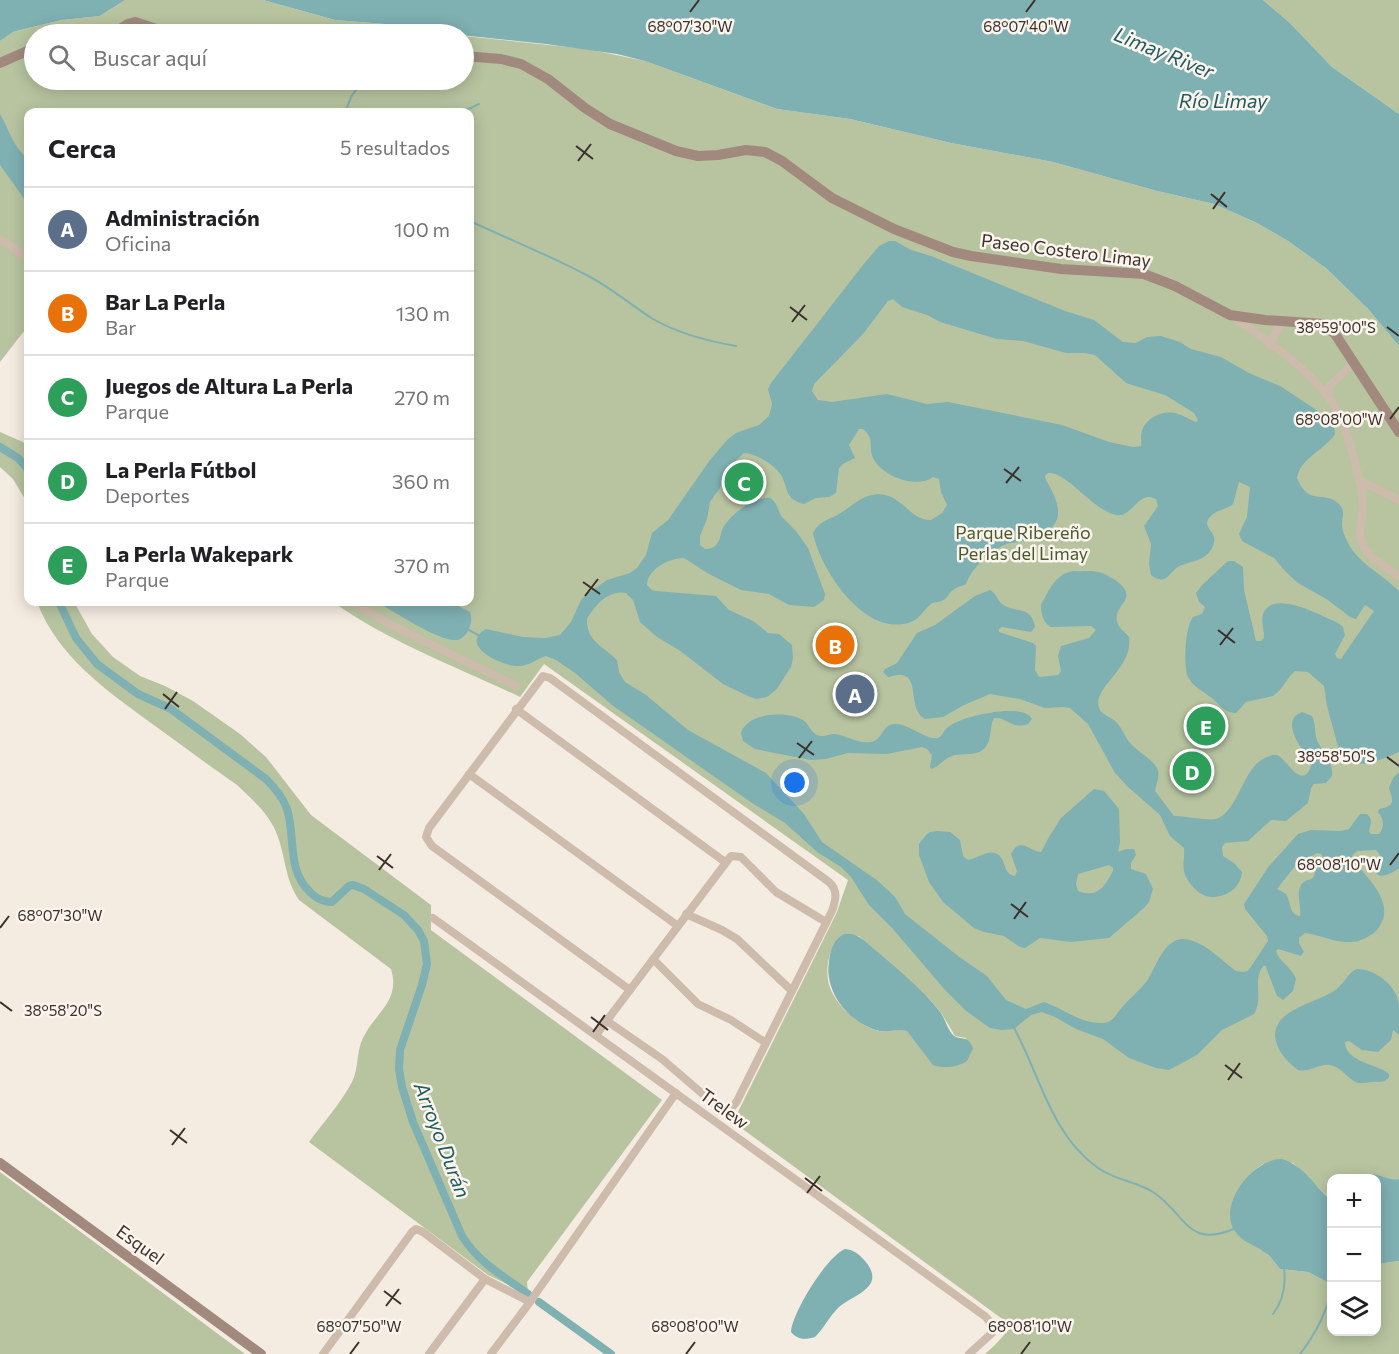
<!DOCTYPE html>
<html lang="es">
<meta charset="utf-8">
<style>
:root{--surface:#fff;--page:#f2f2f2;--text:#202124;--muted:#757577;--line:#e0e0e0;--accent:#1f5a5e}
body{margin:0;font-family:Commissioner,sans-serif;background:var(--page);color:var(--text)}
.controls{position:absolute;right:18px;bottom:18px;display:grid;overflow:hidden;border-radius:12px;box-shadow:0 3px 15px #0003}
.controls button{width:54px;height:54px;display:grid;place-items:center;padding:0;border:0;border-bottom:2px solid var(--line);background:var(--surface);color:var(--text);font:30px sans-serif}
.you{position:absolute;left:795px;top:783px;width:21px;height:21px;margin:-15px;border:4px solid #fff;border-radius:50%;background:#1a73e8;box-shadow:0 0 0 9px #1a73e833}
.badge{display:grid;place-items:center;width:39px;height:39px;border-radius:50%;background:var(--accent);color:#fff;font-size:20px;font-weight:700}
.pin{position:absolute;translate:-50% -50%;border:3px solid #fff;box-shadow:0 2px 6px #0006}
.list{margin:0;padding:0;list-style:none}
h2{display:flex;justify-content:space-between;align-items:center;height:78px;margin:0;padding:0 24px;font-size:26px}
h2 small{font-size:20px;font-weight:400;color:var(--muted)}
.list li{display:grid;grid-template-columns:39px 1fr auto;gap:18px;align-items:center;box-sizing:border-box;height:84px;padding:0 24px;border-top:2px solid var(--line)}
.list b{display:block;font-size:22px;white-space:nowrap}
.list p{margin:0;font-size:20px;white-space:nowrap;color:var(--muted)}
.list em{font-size:20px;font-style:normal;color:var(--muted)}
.icon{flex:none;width:33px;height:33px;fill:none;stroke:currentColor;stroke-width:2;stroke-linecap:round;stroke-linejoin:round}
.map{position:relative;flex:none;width:1399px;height:1354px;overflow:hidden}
.search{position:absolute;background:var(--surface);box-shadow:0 3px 15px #0003;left:24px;top:24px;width:450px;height:66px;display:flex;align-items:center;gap:15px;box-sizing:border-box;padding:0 21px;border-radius:33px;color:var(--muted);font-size:22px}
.panel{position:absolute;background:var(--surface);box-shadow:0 3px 15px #0003;left:24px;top:108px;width:450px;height:498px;border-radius:12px}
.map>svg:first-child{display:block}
</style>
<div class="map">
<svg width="1399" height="1354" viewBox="0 0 1399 1354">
<rect width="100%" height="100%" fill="#f4ebe1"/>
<g fill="#b8c4a0" fill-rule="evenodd">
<path d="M125,0h138l72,20 74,6 42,8h-417v46h430v-44l123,13 58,12 132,48 73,10 101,24 102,19 104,29 57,13 43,19 31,18 39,28 42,41 30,36v833l-8,1 -26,-4 -2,2h-31l-1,22 -38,-37 -30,1 -6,4 -7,7 -19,42c1,24 22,24 36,37 5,4 9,10 13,15l28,3 23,12 1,48h44l1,-68 22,-3v93h-414l10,-9 17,-19 -279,-204 104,-210 11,-32 -304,-216 -24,33c-63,-30 -131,-55 -187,-95h137v-490h-442v214l-28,36v-321l13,-9 15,-4 34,-8 38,-4zM859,936l73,66 10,12 13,22 11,2 -7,27 -26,-1 -26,-34c-9,-2 -18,3 -28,1 -21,-5 -48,-29 -51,-51 -2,-13 1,-26 6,-37z"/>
<path d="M1263,0h136v114l-67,-47 -42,-44z"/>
<path d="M0,432l23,10 5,5v57l-15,-25 -13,-12z"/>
<path d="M37,602h37l18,32 21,23 27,19 25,10 28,15 47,33 26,23 45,58 120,90v25l231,170 -135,182 1,12 -40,-19 -179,-133c14,-19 32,-39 43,-60 7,-14 4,-30 11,-44 12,-25 38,-37 28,-69l-92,-69c-14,-21 -13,-40 -21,-63 -7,-21 -25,-37 -41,-52 -29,-20 -57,-41 -86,-62 -45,-33 -93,-66 -114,-121z"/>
<path d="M0,1172l245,182h-245z"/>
</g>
<g fill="#7fb0b2" fill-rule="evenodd">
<path d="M0,0h125l-25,16 -38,4 -34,8 -15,4 -13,9z"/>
<path d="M263,0h1000l27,23 42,44 67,47v232l-30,-36 -42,-41 -39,-28 -31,-18 -43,-19 -57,-13 -104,-29 -102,-19 -101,-24 -73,-10 -132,-48 -28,-7 -71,-10 -104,-11 -33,-7 -74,-6z"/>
<path d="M0,114c10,17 13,33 28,45v45l-28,-39z"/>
<path d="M889,241h6l16,9 20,6 134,55 29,9 29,22 13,1 11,-6 14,-1 19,6 11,7 30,8 28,16 31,13 50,33 4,6 1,9c-10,16 -35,24 -38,44 12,29 26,12 41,25 8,7 4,13 4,22 0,5 3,12 6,18 10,20 35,32 51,48v161c-17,7 -46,22 -59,2l-13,-48 -3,-20 -16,-14 -13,-1 -5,5 -10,14 -7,6 -27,6 -10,11c-11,0 -16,-8 -23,-14 -9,-7 -20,-12 -25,-22 -5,-11 -3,-50 5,-60l9,-3 3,-7 -6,-5 -3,-9 7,-9 25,-23h6l9,6 1,23 12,51h5l3,-3c0,-8 -3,-17 -1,-24 10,-26 60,3 75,9l5,4 2,8 -10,19 2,4 4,1 33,-48 -9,-6 -9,14 -6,-2 -22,-17 -30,-17 -12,-11 -12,-14 -32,-17 -3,-7 8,-17 3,-30 -11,-5 -6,22c-7,6 -18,6 -24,14 -7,10 8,14 5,24 -3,17 -20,19 -32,23 -13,4 -14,23 -31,10l-2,-11 2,-20 -7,-18 14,-20 -2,-7c-18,-10 -23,19 -40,16 -24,-5 -48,-43 -68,-42l-3,3 1,4c18,30 19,48 -18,60 -9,3 -20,2 -28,7 -14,7 -29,23 -34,37 -3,2 -7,2 -10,4 -11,6 -5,13 -24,15 -8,6 -11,15 -21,19 -46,17 -91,-53 -98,-89 6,-12 16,-13 26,-19 10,-6 18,-14 29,-18 32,-10 39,25 63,24l11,-7 5,-8 -6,-13 -2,-13 -6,-2c-17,13 -55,-2 -61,-22 -3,-11 2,-17 -9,-26h-4l-10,16 6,13 -12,6 -4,4 -3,25 -7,4 -13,1 -12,6c-20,-5 -15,-15 -23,-29 -6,-10 -26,-22 -37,-22l-19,18 -5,17 -10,14 -3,17 -7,17v9l5,4c5,0 9,-1 12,-5 4,-5 3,-12 7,-18 9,-13 30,-30 47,-28l5,6 5,12 15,15 12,17 17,46 -1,6 -10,7 -25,-2 -20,-11 -28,-4 -32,-16 -25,-16c-14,0 -37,11 -37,27l5,5 4,1 60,5 13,14 24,11 15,12 11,1 13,11 1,13 -2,9 -15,23 -9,7 -10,2 -7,-2 -27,-13 -44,-34 -22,-13 -17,-15 -7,-22 -7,-7c-17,-4 -31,12 -39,26 -1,22 17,28 30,41l2,12 6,10 21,13 42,35 78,43 38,41 18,28 56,39 17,16 10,17 53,42 29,20 19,24 20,9 18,-7c18,6 36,21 56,21 14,1 16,-10 24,-18 8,-9 16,-15 23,-24 10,-15 18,-48 43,-41 18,5 32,21 46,31l7,1 5,-1 20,-30 -1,-5 -22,-27 -1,-5 25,-38 29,-32 13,-4 30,1 8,-2 11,-15h7c6,6 4,9 2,17l2,3h8c6,-7 5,-15 -1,-22l1,-3c17,-3 14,-8 10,-21l4,-10 6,-6v96c-7,6 -27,15 -23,-3 1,-4 3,-7 4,-10l-4,-5 -19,1 -5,5 1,4c15,19 46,45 23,71 -7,6 -16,11 -25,11 -16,1 -30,-7 -46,-9l-6,5v5l5,9 -3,4 -23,-7 -2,2c3,11 15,15 20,28l-3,12 -10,9 -6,-4 -10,-26 -1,-4h-3c-11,16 1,31 -9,48l-32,16 -25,25 -28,15 -13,-2 -27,-10 -26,-19 -27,-10 -21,-12 -13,-5 -11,3 -17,14 -12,1 -12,-2 -24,-17 -21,-21 -52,-61 -24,-24 -18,-28 -10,-10 -24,-15 -32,-29 -33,-20 -140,-98 -37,-32 -19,-13 -10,-4c-10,3 -17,10 -27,10 -16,1 -62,-21 -33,-37l37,8 22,1 15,-3 11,-13 10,-22 7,-7 19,-13 23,-7 7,-5 9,-13 6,-22 16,-13 42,-60 17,-20 9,-7 23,-8 10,-9 3,-12 -4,-15 3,-6 92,-118 16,-19zM893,299l9,8 25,8 13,7 57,17 26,2 43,12h18l11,2 31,28 39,12 29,18 4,7 -2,2c-6,-2 -11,-6 -18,-8 -13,-5 -32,3 -36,17 -2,5 0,10 -1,15l-8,1 -24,-5 -47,-17 -114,-23 -21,2 -40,-10 -55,8 -14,-2 -6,-9 2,-7 49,-50 25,-33zM1317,853l4,1 3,4 -7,9 -4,11c-3,2 -7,2 -9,4 -10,7 -2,25 -4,34 -11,-1 -9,-14 -14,-22l-9,-5 19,-24z"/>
<path d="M1074,571c8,1 16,-1 24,1 6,1 12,5 17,8 29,20 -8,26 4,46 2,4 7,7 10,11 5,33 -40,51 -29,73 3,5 10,7 15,11 7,6 9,15 15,22 8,9 21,15 27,25 4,7 -1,16 -2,23l19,25c11,0 34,5 42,3 21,-7 26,-45 44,-58 4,-3 12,-7 17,-6 9,3 25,37 34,11 -5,-14 -34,-44 -9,-54l10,4c4,8 2,16 5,24 5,12 17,23 15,36l-6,7 -12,1 -3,4 -3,15 -22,18 -15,-1 -23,21 -23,2 -3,4 1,9 11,7 8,9c-1,9 -5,15 -12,20 -19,11 -34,3 -44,-15 -5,-11 -1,-18 -2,-29l-14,-12 -10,-21 -32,-28 -13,-14 -27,-49 -18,-16 -7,-1 -18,1 -25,-9 -30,-5 -28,12 -19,11 -18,2c-18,-10 -5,-41 -23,-44 -4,-1 -10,2 -14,2l-5,-5 2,-3 12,-6 20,-30 18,-8 40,-29 15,-6c7,4 7,10 12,14 13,10 29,0 33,23l-4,5 -29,-5 -3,2v3l34,11 3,3 -1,24 4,7 19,-2 3,-4 -3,-15 3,-10 28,-8 7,-8 -5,-4 -40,1c-8,-4 -10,-14 -10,-22 8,-15 15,-32 33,-34z"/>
<path d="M377,602h73l20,10c2,6 2,12 -2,18 -2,6 -8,11 -14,10 -19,-1 -59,-28 -77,-38z"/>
<path d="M1004,711c10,0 23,-1 28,8l-4,5c-17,6 -20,-7 -34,-6 -5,9 -2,19 -7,27 -8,13 -23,7 -35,11 -8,3 -13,10 -20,13l-2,-2 2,-12 -5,-6 -5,-2 -35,7 -39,-1 -22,6 -15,1 -56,-11 -12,-8 -2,-8c6,-20 44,-22 60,-14 9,4 10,17 21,17 4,0 8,-2 13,-2 13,2 23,10 36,8 12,-2 11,-18 24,-18 14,0 33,17 43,14 5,-2 5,-7 9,-10 14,-11 39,-15 57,-17z"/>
<path d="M1094,789l10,2 15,18 1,33 -2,10 8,-3h8l2,6 -5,8v6l15,5 7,15 -4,13 -5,6 -35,30 -38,4 -31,-4 -15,10 -5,-1 -16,-11 -20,-4 -10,-4 -31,-26 -14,-20 -10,-27v-11l7,-9 4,-3 7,-1 13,1 10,8 3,16 5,4c9,-1 20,-11 29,-6 10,5 5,20 18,22l2,-5 -6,-17c9,-18 18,-3 30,-2l8,-15 12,-19zM1109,865l4,3v3c-8,15 -16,28 -35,20l-2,-7 2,-10z"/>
<path d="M844,934c9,-1 15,2 22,8 25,22 54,44 75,71 4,6 6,15 11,21 7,8 15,-1 21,14l-6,13c-8,6 -24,8 -34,4l-26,-34c-9,-3 -18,2 -27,0 -31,-7 -56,-39 -51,-69 1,-12 4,-22 15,-28z"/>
<path d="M1357,969c19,0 40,17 42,36 0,10 0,20 0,30l-6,-5 -2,10 -13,12 -16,-2 -13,-9 -4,1c0,18 27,22 40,29l4,3v3c-6,7 -9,4 -17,5 -5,0 -9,2 -14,1 -11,-4 -16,-16 -28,-18 -11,-2 -21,8 -32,5 -21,-15 -36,-42 -6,-59 13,-8 29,-12 42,-20 10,-6 13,-18 23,-22z"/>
<path d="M1282,1159c23,7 32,27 49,41v84l-23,-12 -28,-3c-5,-6 -9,-13 -16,-17 -10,-8 -23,-10 -30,-22 -16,-27 20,-72 48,-71z"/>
<path d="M1370,1174c11,0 18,7 29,5v82l-22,3 -1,-86h-13z"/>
<path d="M845,1249c9,1 14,5 20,12 23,27 -14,34 -27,47 -9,9 -14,20 -23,29 -10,3 -17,3 -24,-5 1,-19 36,-76 54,-83z"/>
</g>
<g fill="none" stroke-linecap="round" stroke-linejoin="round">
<g stroke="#7fb0b2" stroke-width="2">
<path d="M345,112l7,-17 10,-12"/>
<path d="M462,112l17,-8"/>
<path d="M470,221c40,19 82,35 122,57 22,12 40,28 61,41 26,15 54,22 83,27"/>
<path d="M467,629l13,7"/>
<path d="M1014,1028c26,47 37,107 84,140 18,13 40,13 58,26 32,24 33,55 80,34"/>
<path d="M1273,1314c11,-14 13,-29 11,-46"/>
<path d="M1300,1354c15,-19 29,-45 32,-70"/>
</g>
<g stroke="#7fb0b2" stroke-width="8">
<path d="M0,447l18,11 10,11"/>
<path d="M59,602l17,36 21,26 41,30 33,15 95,70c9,9 17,18 21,30 9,28 -1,62 24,84 6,6 12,9 21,9l17,-16 4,-1 11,4 40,26 14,15 6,11 3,23 -5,21 -22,65 -1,19 3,18 11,35 49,114c16,26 41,40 66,58"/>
<path d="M539,1302l72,52"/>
</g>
<g stroke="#cdbbac" stroke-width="8">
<path d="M0,239l28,19"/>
<path d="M1231,316c30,20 86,58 103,90 13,21 18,45 24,69 2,9 5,18 5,27 1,13 -6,28 -1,41 5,14 25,25 37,33"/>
<path d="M1270,345l8,-17 7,-7"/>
<path d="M1328,395l2,-10 24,-22"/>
<path d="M1359,480l40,20"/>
<path d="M352,602l39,23 125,61"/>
<path d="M516,709l209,153"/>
<path d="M469,774l209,152"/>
<path d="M686,914l36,16 15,9 55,52"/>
<path d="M433,918l553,399 6,8v8l-23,21"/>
<path d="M653,959l45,45 33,16 35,23"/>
<path d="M607,1021l55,38 57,49c8,4 14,0 18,-7l95,-190c4,-11 6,-21 -3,-29l-279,-204 -7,-2 -114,152 -3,9 6,9 198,144"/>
<path d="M596,1035l135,-179 10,1 35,35 50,30"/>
<path d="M323,1354l89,-122 4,-3 7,3 62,47 45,23"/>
<path d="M429,1354l56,-75"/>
<path d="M491,1354l36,-48 149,-213"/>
</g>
<g stroke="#a18a7d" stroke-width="10">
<path d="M112,34l16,-10 7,-2 37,12 71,-4 52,4"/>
<path d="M464,56l37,3 20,5 27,15 37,29 25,16 66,27 22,5 20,-1 28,-5 19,2 17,9 50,37 62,31 59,23 18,4 90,13 83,5 31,12 55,29 35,5 59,4 11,10 64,98"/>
<path d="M0,63l34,-15"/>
<path d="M0,1163l261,191"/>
</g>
</g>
<path fill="none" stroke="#3b302b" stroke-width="2" d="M690,12l9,-12M1026,12l9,-12M576,146l17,13M578,161l13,-17M1211,194l16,13M1213,209l12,-17M790,307l17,13M792,322l13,-17M1387,327l12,9M1390,419l9,-12M1004,469l17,12M1006,483l13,-16M583,582l17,12M585,596l13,-17M1218,630l17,13M1220,645l13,-17M163,694l16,13M165,709l12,-17M797,743l17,12M1387,757l12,9M799,758l13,-17M377,856l16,12M1390,865l9,-12M379,870l12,-16M1011,904l17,13M1014,919l12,-17M0,928l9,-12M0,1002l12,9M591,1017l17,13M593,1032l12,-17M1225,1065l17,13M1228,1080l12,-17M170,1130l17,13M172,1145l13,-17M805,1178l17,13M807,1193l13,-17M384,1291l17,13M386,1306l13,-17M350,1354l9,-12M686,1354l9,-12M1021,1354l9,-12"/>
<g text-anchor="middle" stroke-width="5" stroke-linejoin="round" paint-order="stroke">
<g font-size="18" fill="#3b302b" stroke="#fbf5ee">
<text transform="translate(1066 251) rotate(7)" y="6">Paseo Costero Limay</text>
<text transform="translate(724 1109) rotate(36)" y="6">Trelew</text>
<text transform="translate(140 1245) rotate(36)" y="6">Esquel</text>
</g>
<g font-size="18" fill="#4a5a2e" stroke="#fbf5ee">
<text x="1023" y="539">Parque Ribereño<tspan x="1023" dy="21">Perlas del Limay</tspan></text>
</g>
<g font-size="20" font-style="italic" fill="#1f5a5e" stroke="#fbf5ee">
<text transform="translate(1164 53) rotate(22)" y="7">Limay River</text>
<text x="1223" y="108">Río Limay</text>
<text transform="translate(442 1140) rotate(69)" y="7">Arroyo Durán</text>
</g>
</g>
<g font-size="15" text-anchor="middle" fill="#3b302b" stroke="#fbf5ee" stroke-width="5" stroke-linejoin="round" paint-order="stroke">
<text x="690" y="32">68°07'30"W</text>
<text x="1026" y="32">68°07'40"W</text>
<text x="1336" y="333">38°59'00"S</text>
<text x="1339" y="425">68°08'00"W</text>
<text x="1336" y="762">38°58'50"S</text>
<text x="1339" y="870">68°08'10"W</text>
<text x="60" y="921">68°07'30"W</text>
<text x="63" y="1016">38°58'20"S</text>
<text x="359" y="1332">68°07'50"W</text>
<text x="695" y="1332">68°08'00"W</text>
<text x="1030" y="1332">68°08'10"W</text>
</g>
</svg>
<div class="controls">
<button>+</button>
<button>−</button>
<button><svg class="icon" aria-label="layers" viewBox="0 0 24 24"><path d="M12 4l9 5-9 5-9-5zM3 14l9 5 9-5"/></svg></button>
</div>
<div class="you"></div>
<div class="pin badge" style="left:855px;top:694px;background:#5c6f8a">A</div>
<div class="pin badge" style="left:835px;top:645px;background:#e8710a">B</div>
<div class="pin badge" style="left:744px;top:482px;background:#2e9e5b">C</div>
<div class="pin badge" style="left:1192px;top:771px;background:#2e9e5b">D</div>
<div class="pin badge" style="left:1206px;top:726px;background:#2e9e5b">E</div>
<div class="search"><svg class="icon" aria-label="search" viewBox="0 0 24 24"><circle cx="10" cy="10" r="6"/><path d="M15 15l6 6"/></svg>Buscar aquí</div>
<section class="panel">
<h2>Cerca<small>5 resultados</small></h2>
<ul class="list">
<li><span class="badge" style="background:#5c6f8a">A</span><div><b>Administración</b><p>Oficina</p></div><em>100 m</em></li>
<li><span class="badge" style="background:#e8710a">B</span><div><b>Bar La Perla</b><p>Bar</p></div><em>130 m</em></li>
<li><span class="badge" style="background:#2e9e5b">C</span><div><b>Juegos de Altura La Perla</b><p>Parque</p></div><em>270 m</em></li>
<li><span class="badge" style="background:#2e9e5b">D</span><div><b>La Perla Fútbol</b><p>Deportes</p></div><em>360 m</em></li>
<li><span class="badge" style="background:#2e9e5b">E</span><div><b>La Perla Wakepark</b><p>Parque</p></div><em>370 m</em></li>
</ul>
</section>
</div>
